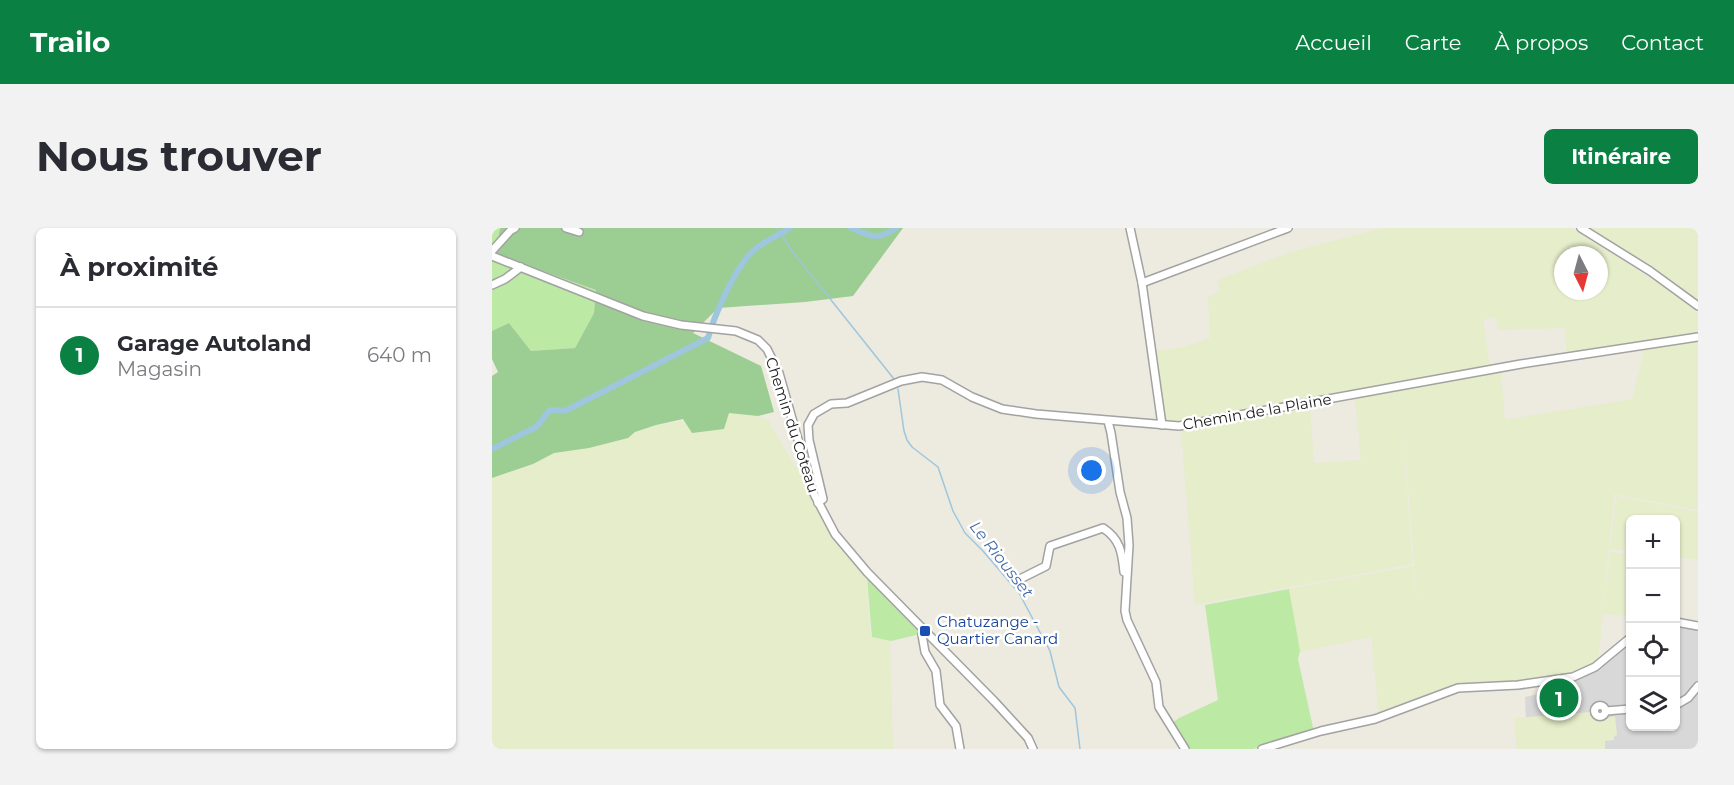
<!DOCTYPE html>
<html lang="fr">
<meta charset="utf-8">
<style>
:root{--surface:#fff;--page:#f2f2f3;--text:#2b2b33;--muted:#7c7c81;--line:#e1e1e2;--accent:#0b8043}
body{margin:0;font-family:Montserrat,sans-serif;background:var(--page);color:var(--text)}
.controls{position:absolute;right:18px;bottom:18px;display:grid;overflow:hidden;border-radius:9px;box-shadow:0 2px 4px #0004}
.controls button{width:54px;height:54px;display:grid;place-items:center;padding:0;border:0;border-bottom:2px solid var(--line);background:var(--surface);color:var(--text);font:30px sans-serif}
.compass{position:absolute;left:1062px;top:18px;width:54px;height:54px;border-radius:50%;background:var(--surface);box-shadow:0 2px 4px #0004;rotate:174deg}
.you{position:absolute;left:600px;top:243px;width:21px;height:21px;margin:-15px;border:4px solid #fff;border-radius:50%;background:#1a73e8;box-shadow:0 0 0 9px #1a73e833}
.badge{display:grid;place-items:center;width:39px;height:39px;border-radius:50%;background:var(--accent);color:#fff;font-size:20px;font-weight:700}
.pin{position:absolute;translate:-50% -50%;border:3px solid #fff;box-shadow:0 2px 6px #0006}
.list{margin:0;padding:0;list-style:none}
h2{display:flex;justify-content:space-between;align-items:center;height:78px;margin:0;padding:0 24px;font-size:26px}
h2 small{font-size:20px;font-weight:400;color:var(--muted)}
.list li{display:grid;grid-template-columns:39px 1fr auto;gap:18px;align-items:center;box-sizing:border-box;height:96px;padding:0 24px;border-top:2px solid var(--line)}
.list b{display:block;font-size:22px;white-space:nowrap}
.list p{margin:0;font-size:20px;white-space:nowrap;color:var(--muted)}
.list em{font-size:20px;font-style:normal;color:var(--muted)}
.icon{flex:none;width:33px;height:33px;fill:none;stroke:currentColor;stroke-width:2;stroke-linecap:round;stroke-linejoin:round}
.map{position:relative;flex:none;width:1206px;height:521px;overflow:hidden;border-radius:9px}
header{display:flex;align-items:center;gap:36px;box-sizing:border-box;height:84px;padding:0 30px;background:var(--accent);color:#fff}
header strong{font-size:28px}
nav{display:flex;gap:33px;margin-inline-start:auto;font-size:21px}
.intro{display:flex;align-items:center;justify-content:space-between;box-sizing:border-box;height:144px;padding:0 36px}
h1{margin:0;font-size:42px}
.button{padding:15px 27px;border-radius:9px;background:var(--accent);color:#fff;font-size:21px;font-weight:700}
main{display:flex;gap:36px;padding:0 36px}
aside{flex:1;background:var(--surface);border-radius:9px;box-shadow:0 2px 4px #0004}
.map>svg:first-child{display:block}
</style>
<header>
<strong>Trailo</strong>
<nav><a>Accueil</a><a>Carte</a><a>À propos</a><a>Contact</a></nav>
</header>
<div class="intro"><h1>Nous trouver</h1><a class="button">Itinéraire</a></div>
<main>
<aside>
<h2>À proximité<small></small></h2>
<ul class="list">
<li><span class="badge">1</span><div><b>Garage Autoland</b><p>Magasin</p></div><em>640 m</em></li>
</ul>
</aside>
<div class="map">
<svg width="1206" height="521" viewBox="0 0 1206 521">
<rect width="100%" height="100%" fill="#edeae0"/>
<path fill="#d9d8d8" d="M1184,398l22,1v122h-171l-2,-52 41,-9 64,-52v91h46z"/>
<g fill="#e5edca" fill-rule="evenodd">
<path d="M891,0h188l90,57 32,24 5,4v22l-131,19 -2,-26 -67,2 -2,-13 -13,3 7,47 -304,57h-22l-9,-73 29,-4 26,-9 -2,-41 12,-6 -3,-11 74,-28zM1071,27h36v36h-36z"/>
<path d="M1096,0h110v72l-26,-20z"/>
<path d="M1206,113v169l-84,-16 -16,168 -27,13 -66,9h-42l-84,32 -8,-79 -71,15 -11,-63 124,-23 5,49 -16,-208 10,157 -217,41 -14,-175 129,-22 4,55 47,-3 -6,-62 146,-27 4,49 127,-21 12,-49 15,-4z"/>
<path d="M237,185l29,3 10,4 36,61 23,49 39,47 5,60 19,4 3,108h-401v-271l41,-14 21,-11 35,-5 39,-10 7,-6 21,-7z"/>
<path d="M1124,268l82,16v48l-22,-3v-37h-46v31l-20,-2z"/>
<path d="M1118,324l20,2v62l-27,-2z"/>
<path d="M1098,484l3,6 5,3 17,-5 2,19 -3,1v4l-9,1v8h23h-111l-3,-31z"/>
</g>
<g fill="#bce9a3">
<path d="M0,0h8l-5,26 101,36 -2,23 -19,35 -44,3 -22,-28 -17,8z"/>
<path d="M375,349l51,52 2,5 -29,7 -19,-4z"/>
<path d="M797,361l11,62 -2,8 16,73 -61,17h-67l-14,-26 7,-5 39,-18 -13,-95z"/>
</g>
<path fill="#9ccd93" d="M8,0h403l-50,68 -48,6 -87,6 -25,25 68,33 13,46 -16,4 -29,-3 -5,16 -32,4 -9,-14 -27,6 -21,7 -7,6 -39,10 -35,5 -21,11 -41,14v-102l6,-4 -6,-13v-28l17,-8 22,28 44,-3 19,-35 2,-23 -101,-36z"/>
<g fill="none" stroke-linecap="round" stroke-linejoin="round">
<g stroke="#9ec6dc" stroke-width="1.5">
<path d="M285,0l15,23 102,128"/>
<path d="M406,161l6,42 3,9 5,7 26,20 15,44 12,22 18,18 36,42 31,58 9,36 16,21 5,41"/>
</g>
<g stroke="#9ec6dc" stroke-width="6">
<path d="M359,0c20,8 26,13 45,0"/>
<path d="M0,221l44,-22 14,-17 15,1 143,-73c6,-22 26,-67 42,-84 8,-10 29,-19 40,-26"/>
</g>
<defs>
<g id="minor">
<path d="M74,0l13,4"/>
<path d="M638,0l12,55 20,142"/>
<path d="M1089,0l69,43 48,35"/>
<path d="M0,23l19,-21 4,-2"/>
<path d="M0,28l151,60 38,9 55,6 22,9 9,9 12,24 34,119 22,42 32,38 128,130 33,36 5,11"/>
<path d="M650,55l146,-55"/>
<path d="M0,57l13,-6 16,-12"/>
<path d="M616,193l3,12 9,59 7,26 2,27 -4,66 2,9 29,62 3,25 26,42"/>
<path d="M326,275l5,-4 -14,-59 -1,-15 6,-11 17,-10 16,-1 54,-22 21,-4 20,3 30,17 30,12 34,5 143,12 342,-62 177,-27"/>
<path d="M515,343l11,9 28,-14 4,-20 53,-18c17,11 19,24 21,44"/>
<path d="M1184,394l22,4"/>
<path d="M433,403l-3,4 3,17 11,19 4,34 16,21 4,23"/>
<path d="M1184,477l12,-7 10,-12"/>
<circle cx="1108" cy="483" r="5.5"/>
<path d="M1114,483l24,-2"/>
<path d="M770,521l59,-18 54,-12 83,-31 60,-3 55,-8 22,-10 35,-29"/>
</g>
</defs>
<use href="#minor" stroke="#a2a2a2" stroke-width="10"/>
<use href="#minor" stroke="#fff" stroke-width="7"/>
</g>
<rect fill="#1a4fb4" stroke="#fff" stroke-width="2" x="427" y="397" width="12" height="12" rx="3"/>
<g text-anchor="middle" stroke-width="5" stroke-linejoin="round" paint-order="stroke">
<g font-size="15" fill="#1b1b1b" stroke="#fff">
<text transform="translate(765 184) rotate(-10)" y="5">Chemin de la Plaine</text>
<text transform="translate(300 197) rotate(72)" y="5">Chemin du Coteau</text>
</g>
<g font-size="15" fill="#164399" stroke="#fff" text-anchor="start">
<text x="445" y="399">Chatuzange -<tspan x="445" dy="17">Quartier Canard</tspan></text>
</g>
<g font-size="16" font-style="italic" fill="#466bab" stroke="#fff">
<text transform="translate(510 331) rotate(52)" y="6">Le Riousset</text>
</g>
</g>
</svg>
<div class="controls">
<button>+</button>
<button>−</button>
<button><svg class="icon" aria-label="locate" viewBox="0 0 24 24"><circle cx="12" cy="12" r="6"/><path d="M12 2v4M12 18v4M2 12h4M18 12h4"/></svg></button>
<button><svg class="icon" aria-label="layers" viewBox="0 0 24 24"><path d="M12 4l9 5-9 5-9-5zM3 14l9 5 9-5"/></svg></button>
</div>
<svg class="compass" viewBox="-18 -18 36 36"><path d="M0-13l5 13h-10z" fill="#e53935"/><path d="M0 13l5-13h-10z" fill="#7c7c81"/></svg>
<div class="you"></div>
<div class="pin badge" style="left:1067px;top:470px">1</div>
</div>
</main>
